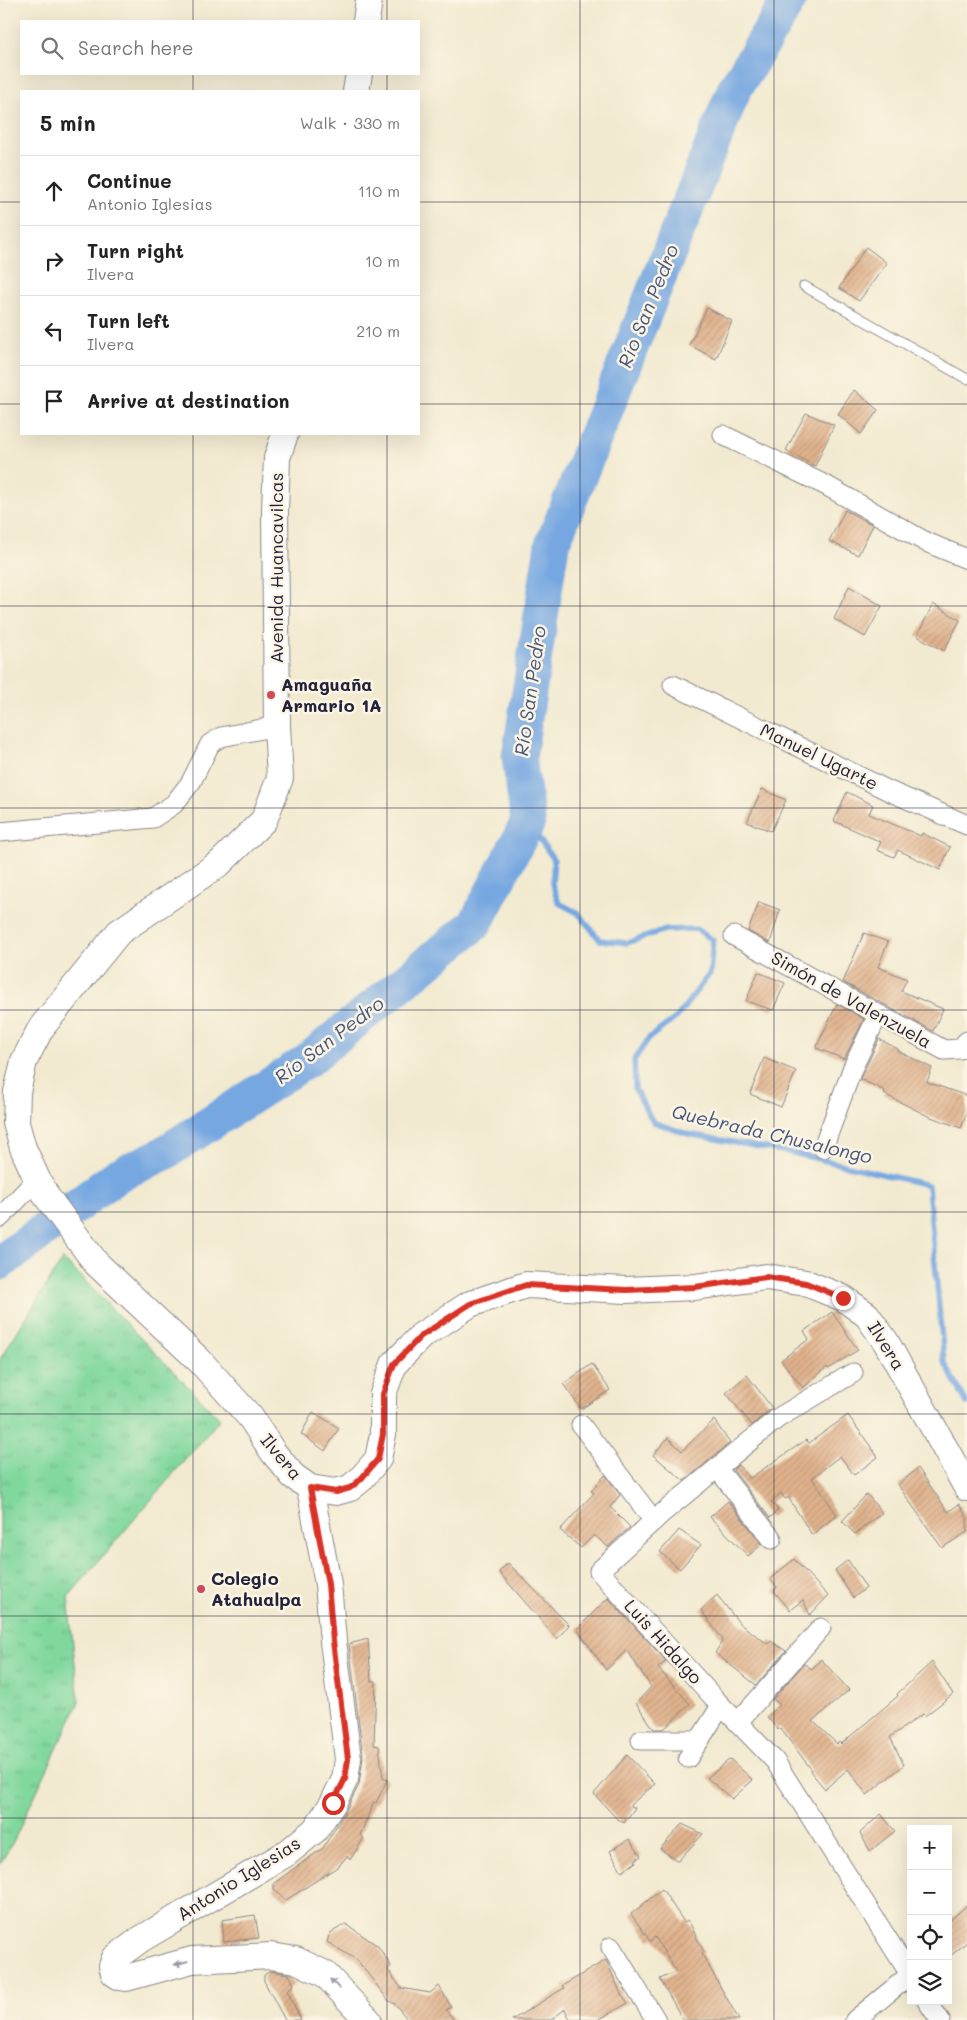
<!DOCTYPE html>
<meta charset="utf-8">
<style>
:root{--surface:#fff;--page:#f2f2f2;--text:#222;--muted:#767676;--line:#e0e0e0}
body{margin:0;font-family:Mali,sans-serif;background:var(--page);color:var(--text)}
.controls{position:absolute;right:15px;bottom:15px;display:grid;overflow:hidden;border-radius:0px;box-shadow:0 5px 20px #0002}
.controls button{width:45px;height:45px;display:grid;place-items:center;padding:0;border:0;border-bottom:1px solid var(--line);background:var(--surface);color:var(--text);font:25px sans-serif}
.stop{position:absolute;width:15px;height:15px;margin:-11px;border:4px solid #d93025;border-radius:50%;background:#fff}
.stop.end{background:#d93025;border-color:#fff;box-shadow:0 1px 5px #0008}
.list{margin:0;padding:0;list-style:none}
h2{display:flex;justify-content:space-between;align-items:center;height:65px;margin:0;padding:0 20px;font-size:21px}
h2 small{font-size:16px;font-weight:400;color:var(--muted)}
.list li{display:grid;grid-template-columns:32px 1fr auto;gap:15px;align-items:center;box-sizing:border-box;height:70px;padding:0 20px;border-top:1px solid var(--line)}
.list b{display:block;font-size:19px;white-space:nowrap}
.list p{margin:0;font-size:16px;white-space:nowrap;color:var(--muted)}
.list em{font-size:16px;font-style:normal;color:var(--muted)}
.icon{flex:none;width:28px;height:28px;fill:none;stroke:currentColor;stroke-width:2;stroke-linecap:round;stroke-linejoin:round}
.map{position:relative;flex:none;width:967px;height:2020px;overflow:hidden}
.search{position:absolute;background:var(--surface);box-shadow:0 5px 20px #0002;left:20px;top:20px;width:400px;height:55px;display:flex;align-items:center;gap:12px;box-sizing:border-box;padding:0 18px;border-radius:0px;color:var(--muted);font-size:19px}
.panel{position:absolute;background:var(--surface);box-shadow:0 5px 20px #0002;left:20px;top:90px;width:400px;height:345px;border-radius:0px}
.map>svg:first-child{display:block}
</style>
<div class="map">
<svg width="967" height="2020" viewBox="0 0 967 2020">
<defs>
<pattern id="park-tufts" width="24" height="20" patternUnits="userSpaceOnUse" patternTransform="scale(1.25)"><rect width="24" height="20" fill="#80d89d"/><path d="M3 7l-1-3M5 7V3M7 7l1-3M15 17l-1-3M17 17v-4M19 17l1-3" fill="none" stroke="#6eb988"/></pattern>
<pattern id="building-hatch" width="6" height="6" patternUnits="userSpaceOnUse" patternTransform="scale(1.25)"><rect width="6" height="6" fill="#e0b28c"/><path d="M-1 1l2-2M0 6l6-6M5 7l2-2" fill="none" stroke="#c0997a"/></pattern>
</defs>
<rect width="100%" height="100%" fill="#fcf5e5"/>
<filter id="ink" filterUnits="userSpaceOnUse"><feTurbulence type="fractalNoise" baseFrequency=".02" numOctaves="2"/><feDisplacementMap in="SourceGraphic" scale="10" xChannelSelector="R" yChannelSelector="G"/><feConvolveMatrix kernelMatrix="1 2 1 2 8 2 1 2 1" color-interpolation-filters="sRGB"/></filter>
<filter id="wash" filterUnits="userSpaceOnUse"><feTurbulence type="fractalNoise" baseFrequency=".0096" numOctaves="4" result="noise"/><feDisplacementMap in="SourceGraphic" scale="20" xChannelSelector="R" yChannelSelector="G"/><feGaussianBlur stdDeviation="1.12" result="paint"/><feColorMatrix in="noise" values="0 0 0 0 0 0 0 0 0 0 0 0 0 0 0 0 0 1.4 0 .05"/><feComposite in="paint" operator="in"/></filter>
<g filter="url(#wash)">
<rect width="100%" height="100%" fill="#f2ead0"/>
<path fill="url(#park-tufts)" stroke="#517d6c" d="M63,1259l157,160 -152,178 11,105 -66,140 -13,22v-505z"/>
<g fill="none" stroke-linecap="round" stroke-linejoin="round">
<path stroke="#76a7e1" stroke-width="5.5" d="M528,822l26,38 -2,24 7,19 19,10 22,27 27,3 38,-13 31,-1 17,11 -3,33 -33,44 -28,21 -15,22 1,29 18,33 35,12 105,19 135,32 16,177 23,41"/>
<path stroke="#76a7e1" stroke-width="35" d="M0,1263l118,-88 45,-21 145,-94 167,-136 53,-102 -9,-65 33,-212 182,-455 55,-90"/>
</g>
<g id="blocks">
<g fill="url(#building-hatch)">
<path d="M866,247l21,16 -28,38 -20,-13z"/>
<path d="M707,308l25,13 -16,38 -27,-14z"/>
<path d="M854,390l24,20 -17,24 -23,-20z"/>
<path d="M806,413l28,12 -19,41 -29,-16z"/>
<path d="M845,510l28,15 -15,30 -29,-14z"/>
<path d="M849,586l33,20 -17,31 -31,-18z"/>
<path d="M933,604l27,16 -16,31 -27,-15z"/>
<path d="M762,789l24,11 -15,31 -24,-9z"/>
<path d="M847,792l26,13 -4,9 52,22 1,-3 28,14 -10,23 -42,-20 -4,7 -17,-7 4,-8 -47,-21z"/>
<path d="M759,902l21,8 -10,33 -22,-12z"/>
<path d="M864,933l24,9 -10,25 29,12 -6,12 42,18 -10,22 -90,-49z"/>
<path d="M758,972l27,11 -12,27 -27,-9z"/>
<path d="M837,1004l27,15 -20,40 -28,-11z"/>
<path d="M879,1039l19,10v2l34,17 -5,14 40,14v17l-6,15 -33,-12 -44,-22 1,-3 -25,-12z"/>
<path d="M764,1058l32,13 -15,36 -31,-13z"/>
<path d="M832,1312l26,38 -30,19 -1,-2 -24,21 -22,-28 28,-21 -5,-8z"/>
<path d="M592,1364l18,26 -29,19 -18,-25z"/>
<path d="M747,1375l25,33 -20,17 -26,-32z"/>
<path d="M313,1412l26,16 -14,23 -24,-17z"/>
<path d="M848,1415l30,42 -24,18 -14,-19 -28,22 25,37 -25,20 -24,-38 -3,2 -4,-6 -10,9 7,8 -8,8 -37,-48 5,-5 12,13 56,-38 3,3z"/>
<path d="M714,1420l16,23 -46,38 -31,-26 15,-17 14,13z"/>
<path d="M918,1468l30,44 11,-8 8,14v14l-25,16 -44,-63z"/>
<path d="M605,1475l15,20 -10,12 20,20 -22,20 -14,-12 -13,13 -21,-18 34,-37 -3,-2z"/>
<path d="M867,1494l15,19 -27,21 -13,-13z"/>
<path d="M728,1501l34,43 -14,12 -38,-39z"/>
<path d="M679,1530l22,15 -21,24 -20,-17z"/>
<path d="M794,1559l34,37 -18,19 -7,-15 -13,10 -16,-19 3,-4 -7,-8z"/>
<path d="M848,1560l18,28 -13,10 -18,-28z"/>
<path d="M508,1563l61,62 -12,14 -58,-67z"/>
<path d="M717,1595l23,29 28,20 3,-3 15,10 -30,34 -41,-32 8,-13 -22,-30z"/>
<path d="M608,1598l58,63 -8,7 32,36 -26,25h-10l-18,-26 15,-16 -24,-37 -21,20 -29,-41z"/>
<path d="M368,1639l3,42h5l-2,64 5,1 4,32 4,2 -11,23 -2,-1 -14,33 4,3 -14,22 -3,-4 -8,10 -53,34 -12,-10v-7l49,-35 23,-38 13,-25 4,-28 -14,-113z"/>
<path d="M821,1659l28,31 -36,31 24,23 2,-2 2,2 57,-48 -1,-2 35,-32 21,32 -28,22 -2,-2 -33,23 14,28 -37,30 -19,-26 -23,20 -15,-18 1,-2 -31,-41 -2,2 -11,-13 13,-12 -7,-6 31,-35 8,5z"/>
<path d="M627,1755l28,29 -25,21 5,3 -11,15 -8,-5 -22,-24z"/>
<path d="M730,1759l23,21 -21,19 -25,-21z"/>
<path d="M881,1814l14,17 -25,20 -10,-18z"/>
<path d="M682,1824l21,10 -25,27 -18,-12z"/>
<path d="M629,1839l12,17 -6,4 1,2 -14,10 -12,-21z"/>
<path d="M662,1889l22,33 4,-2 16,32 -2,2 37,66h-56l-23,-41 16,-7 -21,-35 -5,4 -19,-27z"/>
<path d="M967,1905v37l-19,16v-36z"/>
<path d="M255,1915l4,23 -35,4 -2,-22z"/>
<path d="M346,1924l32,22 13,20 -3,4 13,18 29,5 9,-7 12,21 -5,3 8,10h-46l-13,-16 -6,-3 -32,-41 -30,-18 3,-9z"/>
<path d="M606,1960l15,34 7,9 -30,17h-28l-5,-11 -14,11h-39l52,-32 -2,-2z"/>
<path d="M270,1971l19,3 5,11 -7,5 14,30h-16l-21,-39v-6z"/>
</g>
</g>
</g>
<g filter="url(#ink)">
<use href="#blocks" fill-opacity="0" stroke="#8a8686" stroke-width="1"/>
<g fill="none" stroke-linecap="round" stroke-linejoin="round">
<defs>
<path id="lane" d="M804,286l163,93"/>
<g id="street">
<path d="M723,435l104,51 99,56 41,17"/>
<path d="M673,685l216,106 78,34"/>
<path d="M0,832l153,-14 21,-14 17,-22 19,-38 11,-7 56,-11"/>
<path d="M734,936l210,114 16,-1 7,-8"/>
<path d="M823,1148l30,-81 25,-52"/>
<path d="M0,1218l37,-39"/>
<path d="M853,1373l-75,45 -118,97 -61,56 115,127 61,63 136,215"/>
<path d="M581,1425l73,96"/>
<path d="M717,1468l55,71"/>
<path d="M738,1722l83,-94"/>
<path d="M641,1740h59"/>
<path d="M688,1758l33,-52"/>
<path d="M611,1947l45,73"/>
<path d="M927,2001l13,19"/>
<path d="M855,2020l55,-45"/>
</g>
<g id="secondary">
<path d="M366,21l3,-21"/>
<path d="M356,91l3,-17"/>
<path d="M285,434l-8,24 -2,52 2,216 3,52 -16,42 -44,43 -101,69 -78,96 -17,33 -7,31 -1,31 7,25 14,31 10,18 49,66 103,97 52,58 22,34 20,24 17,12 26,4 14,-4 10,-8 18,-21 5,-25v-40l11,-30 27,-28 49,-32 56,-19 100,5 69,-3 71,-10 40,6 37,15 24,17 19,27 81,146"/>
<path d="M310,1488l18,96 5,57 15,118 -3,20 -12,24 -18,27 -28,23 -146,86 -26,19 -3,8 2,7 6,4 6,1 66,-18 79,-4 25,4 29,14 43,46"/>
</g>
</defs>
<use href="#lane" stroke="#8a8686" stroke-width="11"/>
<use href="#street" stroke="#8a8686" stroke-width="21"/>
<use href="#secondary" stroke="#8a8686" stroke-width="28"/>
<use href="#lane" stroke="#fff" stroke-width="9"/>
<use href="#street" stroke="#fff" stroke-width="19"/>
<use href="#secondary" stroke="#fff" stroke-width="26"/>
</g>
<defs><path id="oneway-solid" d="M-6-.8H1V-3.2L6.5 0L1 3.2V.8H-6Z" transform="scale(1.25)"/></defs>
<g fill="#9c9ca7">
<use href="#oneway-solid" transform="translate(181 1963) rotate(165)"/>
<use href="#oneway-solid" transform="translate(335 1984) rotate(-134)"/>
</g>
</g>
<g fill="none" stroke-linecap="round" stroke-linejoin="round" filter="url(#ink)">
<path stroke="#d93025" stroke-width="6" d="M333,1803l12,-24 3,-20 -15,-118 -5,-57 -18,-96 26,4 14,-4 10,-8 18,-21 5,-25v-40l11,-30 27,-28 49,-32 56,-19 100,5 69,-3 71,-10 40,6 37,15"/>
</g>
<path fill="none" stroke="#22223b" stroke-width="1" stroke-opacity="0.55" d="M193,0v21M387,0v21M580,0v2020M774,0v2020M193,74v17M387,74v17M0,202h21M419,202h548M0,404h21M419,404h548M193,434v1586M387,434v1586M0,606h967M0,808h967M0,1010h967M0,1212h967M0,1414h967M0,1616h967M0,1818h967"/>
<g fill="#d1495b" stroke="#fcf5e5" stroke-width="2">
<circle cx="271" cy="695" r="5"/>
<circle cx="201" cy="1589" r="5"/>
</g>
<g text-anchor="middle" stroke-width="5" stroke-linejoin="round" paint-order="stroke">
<g font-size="18" fill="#22223b" stroke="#fcf5e5">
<text transform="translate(277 568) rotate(-90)" y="6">Avenida Huancavilcas</text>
<text transform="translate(819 757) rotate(26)" y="6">Manuel Ugarte</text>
<text transform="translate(851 1000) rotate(29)" y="6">Simón de Valenzuela</text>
<text transform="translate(886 1346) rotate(58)" y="6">Ilvera</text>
<text transform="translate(281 1457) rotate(50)" y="6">Ilvera</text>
<text transform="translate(663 1642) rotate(48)" y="6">Luis Hidalgo</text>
<text transform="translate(239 1879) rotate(-32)" y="6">Antonio Iglesias</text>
</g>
<g font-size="18" font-weight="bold" fill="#22223b" stroke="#fcf5e5" text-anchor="start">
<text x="281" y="691">Amaguaña<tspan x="281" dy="21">Armario 1A</tspan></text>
<text x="211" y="1585">Colegio<tspan x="211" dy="21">Atahualpa</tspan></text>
</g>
<g font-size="19" font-style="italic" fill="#44577d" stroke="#fcf5e5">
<text transform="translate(648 306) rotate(-68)" y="7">Río San Pedro</text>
<text transform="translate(530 691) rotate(-82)" y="7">Río San Pedro</text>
<text transform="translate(329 1040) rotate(-37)" y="7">Río San Pedro</text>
<text transform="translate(772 1134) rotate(13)" y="7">Quebrada Chusalongo</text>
</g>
</g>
</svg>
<div class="controls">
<button>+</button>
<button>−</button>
<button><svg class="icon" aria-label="locate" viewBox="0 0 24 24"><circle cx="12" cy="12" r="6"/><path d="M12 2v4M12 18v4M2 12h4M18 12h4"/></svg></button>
<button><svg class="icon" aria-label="layers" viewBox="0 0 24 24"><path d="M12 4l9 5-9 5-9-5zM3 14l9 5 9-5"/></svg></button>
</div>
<div class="stop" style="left:333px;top:1803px"></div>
<div class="stop end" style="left:843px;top:1298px"></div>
<div class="search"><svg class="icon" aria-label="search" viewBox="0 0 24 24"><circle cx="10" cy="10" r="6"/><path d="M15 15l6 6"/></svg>Search here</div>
<section class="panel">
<h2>5 min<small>Walk · 330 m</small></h2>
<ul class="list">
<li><svg class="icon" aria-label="ahead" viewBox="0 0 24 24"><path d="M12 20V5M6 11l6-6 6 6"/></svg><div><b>Continue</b><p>Antonio Iglesias</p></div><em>110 m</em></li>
<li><svg class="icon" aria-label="right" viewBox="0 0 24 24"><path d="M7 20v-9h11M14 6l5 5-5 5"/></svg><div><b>Turn right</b><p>Ilvera</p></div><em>10 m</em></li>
<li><svg class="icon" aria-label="left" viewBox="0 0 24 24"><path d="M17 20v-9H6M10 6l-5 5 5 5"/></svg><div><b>Turn left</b><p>Ilvera</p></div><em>210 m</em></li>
<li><svg class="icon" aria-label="arrive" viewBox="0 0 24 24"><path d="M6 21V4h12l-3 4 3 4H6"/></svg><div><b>Arrive at destination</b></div></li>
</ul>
</section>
</div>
